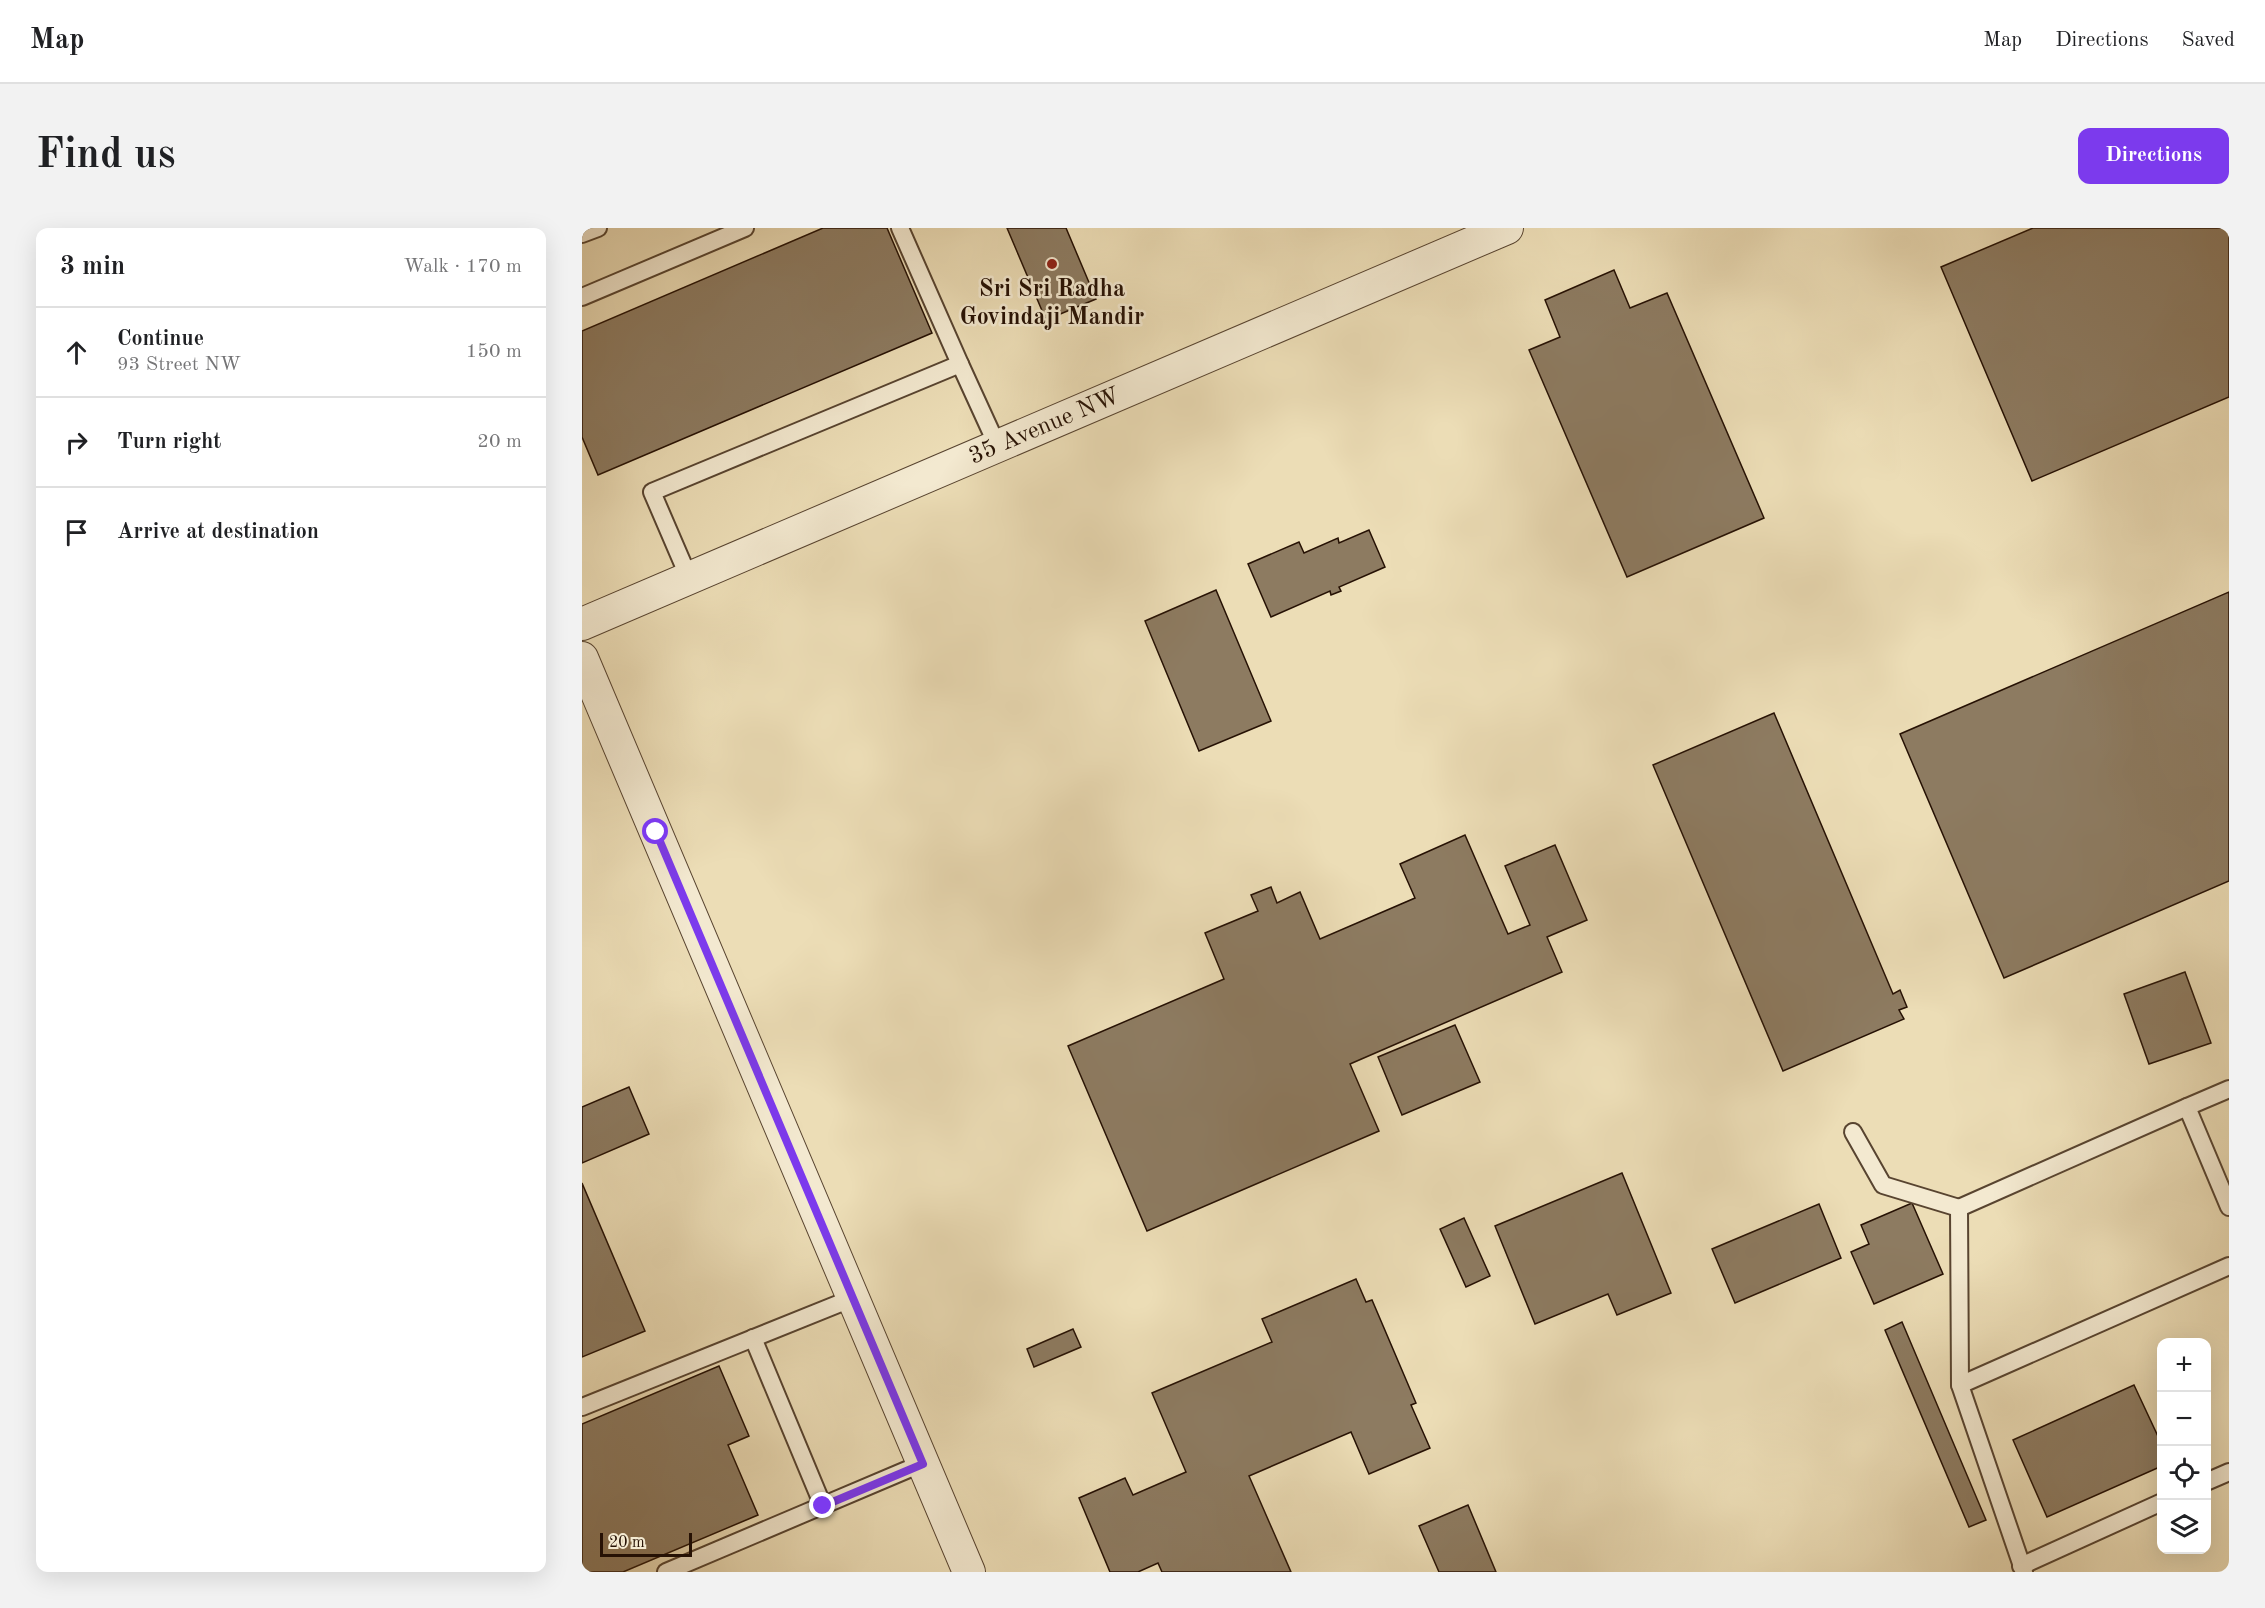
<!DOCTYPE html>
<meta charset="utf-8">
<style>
:root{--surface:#fff;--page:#f2f2f2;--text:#202124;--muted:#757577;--line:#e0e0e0;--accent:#7c3aed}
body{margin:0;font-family:"Old Standard TT",serif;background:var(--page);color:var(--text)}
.controls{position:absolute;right:18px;bottom:18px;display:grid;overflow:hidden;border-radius:12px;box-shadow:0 6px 24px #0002}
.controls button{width:54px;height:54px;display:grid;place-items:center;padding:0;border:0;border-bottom:2px solid var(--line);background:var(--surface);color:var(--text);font:30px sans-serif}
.scale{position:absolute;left:18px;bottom:15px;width:92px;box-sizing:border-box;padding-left:6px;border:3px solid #261104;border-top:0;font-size:16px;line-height:21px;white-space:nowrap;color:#261104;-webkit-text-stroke:4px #f3e9d0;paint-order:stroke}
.stop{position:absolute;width:18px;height:18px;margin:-14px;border:4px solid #7c3aed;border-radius:50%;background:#fff}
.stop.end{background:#7c3aed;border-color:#fff;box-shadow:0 2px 6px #0008}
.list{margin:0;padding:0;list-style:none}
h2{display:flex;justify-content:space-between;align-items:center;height:78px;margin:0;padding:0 24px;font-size:26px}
h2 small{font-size:20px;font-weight:400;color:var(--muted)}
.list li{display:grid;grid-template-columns:39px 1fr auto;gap:18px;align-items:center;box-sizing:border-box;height:90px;padding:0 24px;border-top:2px solid var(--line)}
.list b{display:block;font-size:22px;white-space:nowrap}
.list p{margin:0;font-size:20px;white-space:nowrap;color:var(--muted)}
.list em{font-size:20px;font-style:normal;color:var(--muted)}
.icon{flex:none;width:33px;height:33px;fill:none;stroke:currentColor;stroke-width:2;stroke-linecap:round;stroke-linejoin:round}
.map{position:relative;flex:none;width:1647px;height:1344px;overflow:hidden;border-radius:12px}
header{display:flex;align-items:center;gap:36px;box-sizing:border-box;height:84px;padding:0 30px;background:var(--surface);border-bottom:2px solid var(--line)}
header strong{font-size:28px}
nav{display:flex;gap:33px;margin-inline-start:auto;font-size:21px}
.intro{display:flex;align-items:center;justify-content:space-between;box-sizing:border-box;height:144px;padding:0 36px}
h1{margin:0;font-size:42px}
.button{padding:15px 27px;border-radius:12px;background:var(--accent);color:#fff;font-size:21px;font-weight:700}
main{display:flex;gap:36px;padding:0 36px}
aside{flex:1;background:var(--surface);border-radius:12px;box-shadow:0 6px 24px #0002}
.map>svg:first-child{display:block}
</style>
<header>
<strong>Map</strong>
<nav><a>Map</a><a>Directions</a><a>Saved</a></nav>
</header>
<div class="intro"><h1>Find us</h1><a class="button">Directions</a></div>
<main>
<aside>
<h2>3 min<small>Walk · 170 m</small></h2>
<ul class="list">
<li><svg class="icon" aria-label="ahead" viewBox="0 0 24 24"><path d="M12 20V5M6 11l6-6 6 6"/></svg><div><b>Continue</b><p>93 Street NW</p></div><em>150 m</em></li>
<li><svg class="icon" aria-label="right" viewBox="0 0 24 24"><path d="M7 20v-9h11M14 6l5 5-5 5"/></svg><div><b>Turn right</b></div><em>20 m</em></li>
<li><svg class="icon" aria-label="arrive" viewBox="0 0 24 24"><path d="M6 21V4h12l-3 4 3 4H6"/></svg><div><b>Arrive at destination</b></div></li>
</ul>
</aside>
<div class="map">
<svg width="1647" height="1344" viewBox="0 0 1647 1344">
<rect width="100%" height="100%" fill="#ecddb6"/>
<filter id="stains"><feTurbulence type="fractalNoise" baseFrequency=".00333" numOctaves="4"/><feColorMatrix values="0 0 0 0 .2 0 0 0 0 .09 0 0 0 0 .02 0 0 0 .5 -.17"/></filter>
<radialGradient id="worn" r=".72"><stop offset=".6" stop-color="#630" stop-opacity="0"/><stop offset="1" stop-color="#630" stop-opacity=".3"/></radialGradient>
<g fill="#8d7b61" stroke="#261104" stroke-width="1.5">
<path d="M241,0h64l45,105 -334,142 -16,-38v-106z"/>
<path d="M425,0h59l30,71 -50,21z"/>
<path d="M1451,0h196v169l-197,84 -91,-214z"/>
<path d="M1032,42l16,38 37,-15 97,225 -137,59 -98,-227 31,-13 -15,-37z"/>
<path d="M787,302l16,37 -46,20 2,4 -10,4 -1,-4 -59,26 -23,-53 51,-22 5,11 34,-15 1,5z"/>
<path d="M634,362l55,131 -72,30 -54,-130z"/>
<path d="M1647,364v289l-225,97 -104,-244z"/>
<path d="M1192,485l119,281 7,-4 7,17 -8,3 5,9 -121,52 -130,-306z"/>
<path d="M883,607l43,99 22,-9 -25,-59 50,-21 32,75 -40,17 15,35 -212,92 29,67 -232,100 -79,-185 156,-67 -19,-46 53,-22 -7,-16 20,-8 6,16 23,-11 20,47 95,-41 -15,-34z"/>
<path d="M1603,744l26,71 -62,21 -25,-70z"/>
<path d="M873,797l25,57 -78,33 -24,-58z"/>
<path d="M47,859l20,47 -67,29v-56z"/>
<path d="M1040,945l49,120 -54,22 -9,-21 -73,30 -40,-98z"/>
<path d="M0,955l63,148 -63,26z"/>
<path d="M1330,975l31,71 -69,30 -23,-52 18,-8 -8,-19z"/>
<path d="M1237,976l22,54 -106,45 -23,-54z"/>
<path d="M882,990l26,58 -24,11 -26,-58z"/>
<path d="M774,1051l10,23 6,-2 44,103 -5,2 19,43 -61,26 -18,-42 -102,44 42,96h-129l-4,-9 -20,9h-28l-31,-74 46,-20 8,17 53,-23 -34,-79 120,-51 -10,-23z"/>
<path d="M1320,1094l84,198 -17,7 -84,-197z"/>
<path d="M491,1101l8,18 -47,20 -7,-18z"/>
<path d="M137,1138l30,70 -21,9 30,70 -135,57h-41v-148z"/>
<path d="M1552,1157l28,60v21l-115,51 -34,-77z"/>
<path d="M886,1277l28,67h-57l-20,-46z"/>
</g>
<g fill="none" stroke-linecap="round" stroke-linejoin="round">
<defs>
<g id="service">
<path d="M0,6l16,-6"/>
<path d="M0,69l163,-69"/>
<path d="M378,136l37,81"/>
<path d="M107,350l-37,-86 308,-128 -60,-136"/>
<path d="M1647,861l-42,18 42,100"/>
<path d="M1271,904l30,53 76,23"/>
<path d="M171,1110l70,168"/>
<path d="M1378,1157l-1,-177 228,-101"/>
<path d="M0,1179l271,-109"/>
<path d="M1624,1254l23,-10"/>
<path d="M1439,1338l141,-64"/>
<path d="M84,1344l257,-109"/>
<path d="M1442,1344l-64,-187 269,-119"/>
</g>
<g id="minor">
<path d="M0,396l925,-396"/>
<path d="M0,430l387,914"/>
</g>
</defs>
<use href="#service" stroke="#584430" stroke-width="20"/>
<use href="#minor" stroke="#584430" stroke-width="34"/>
<use href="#service" stroke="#f3e9d0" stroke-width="16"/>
<use href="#minor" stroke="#f3e9d0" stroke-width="32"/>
</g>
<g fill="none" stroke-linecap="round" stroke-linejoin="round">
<path stroke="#7c3aed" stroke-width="8" d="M74,604l267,632 -100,42"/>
</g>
<circle fill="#8f2418" stroke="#f3e9d0" stroke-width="2" cx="470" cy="36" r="6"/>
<g text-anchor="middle" stroke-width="5" stroke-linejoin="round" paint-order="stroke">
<g font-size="24" font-weight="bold" fill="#261104" stroke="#f3e9d0">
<text x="470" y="68">Sri Sri Radha<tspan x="470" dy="28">Govindaji Mandir</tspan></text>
</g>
<g font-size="24" fill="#261104" stroke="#f3e9d0">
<text transform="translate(462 197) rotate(-23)" y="8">35 Avenue NW</text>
</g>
</g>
<rect width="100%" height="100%" filter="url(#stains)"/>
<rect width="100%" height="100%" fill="url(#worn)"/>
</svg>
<div class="controls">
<button>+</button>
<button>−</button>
<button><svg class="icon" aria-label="locate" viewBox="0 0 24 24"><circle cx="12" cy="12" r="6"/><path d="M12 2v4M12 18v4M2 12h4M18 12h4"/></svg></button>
<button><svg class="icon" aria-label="layers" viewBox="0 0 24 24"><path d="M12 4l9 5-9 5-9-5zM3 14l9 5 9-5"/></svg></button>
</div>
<div class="scale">20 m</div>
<div class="stop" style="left:74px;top:604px"></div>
<div class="stop end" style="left:241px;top:1278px"></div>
</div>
</main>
